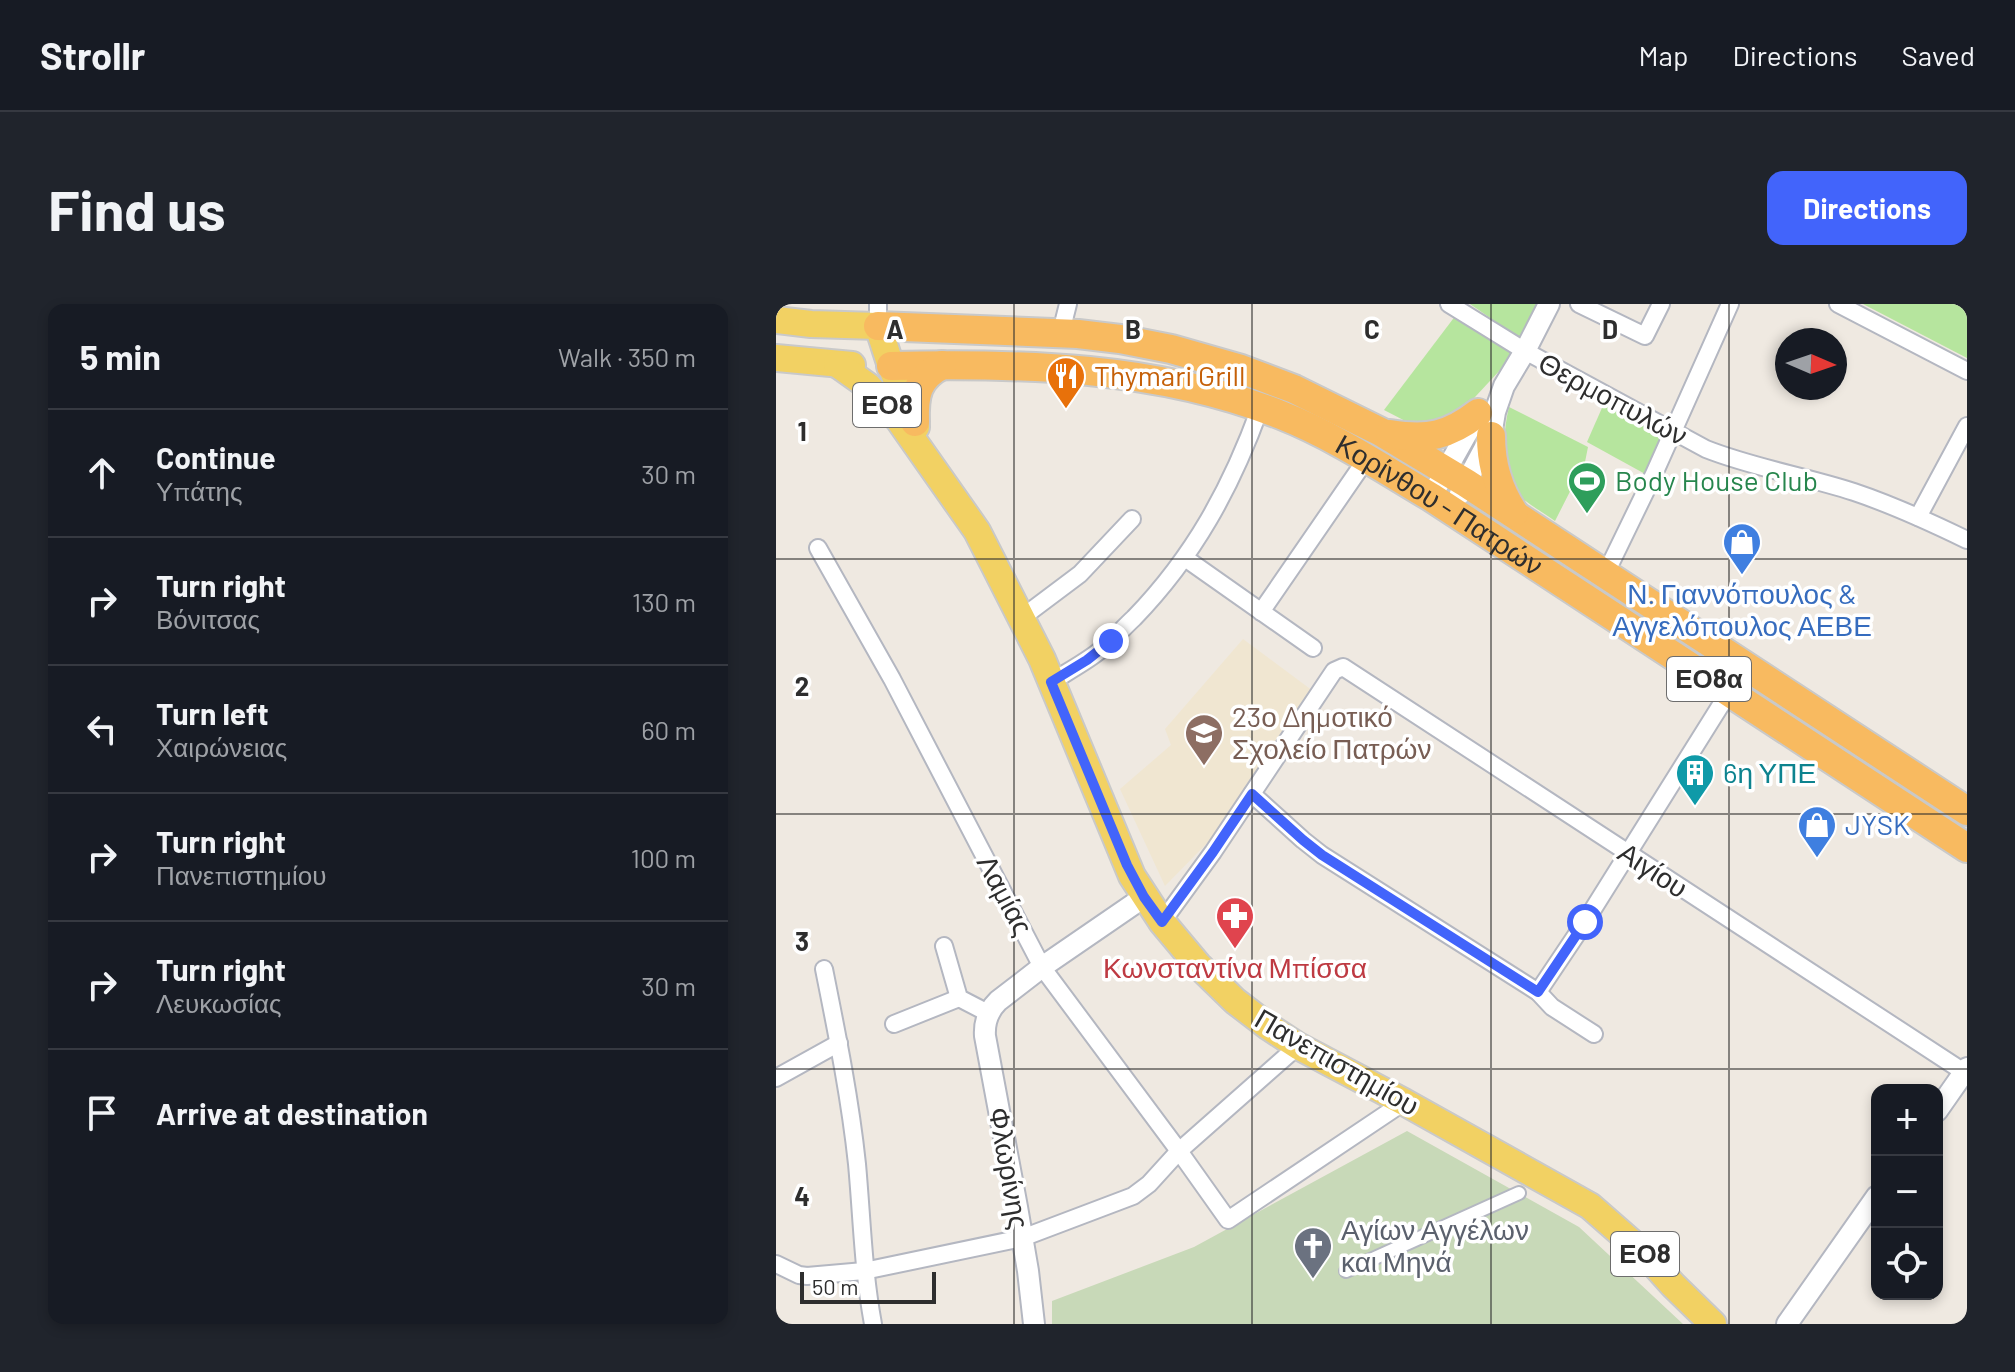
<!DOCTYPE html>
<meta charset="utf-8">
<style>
:root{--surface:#171b24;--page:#20242c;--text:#f1f3f6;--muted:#9ea1a6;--line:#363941;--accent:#4264fb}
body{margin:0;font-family:Barlow,sans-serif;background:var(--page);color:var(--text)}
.controls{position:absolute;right:24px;bottom:24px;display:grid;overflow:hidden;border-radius:16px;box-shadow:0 4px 12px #0003}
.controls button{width:72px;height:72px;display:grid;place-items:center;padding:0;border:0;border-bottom:2px solid var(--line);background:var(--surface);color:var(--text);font:40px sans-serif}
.compass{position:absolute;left:999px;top:24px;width:72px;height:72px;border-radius:50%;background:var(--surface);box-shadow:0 4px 12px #0003;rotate:92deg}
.scale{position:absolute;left:24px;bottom:20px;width:136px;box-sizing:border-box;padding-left:8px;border:4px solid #2e2e2e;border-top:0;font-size:22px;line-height:28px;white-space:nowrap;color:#2e2e2e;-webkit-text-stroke:6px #fff;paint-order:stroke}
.stop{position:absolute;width:24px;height:24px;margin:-18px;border:6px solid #4264fb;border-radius:50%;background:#fff}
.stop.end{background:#4264fb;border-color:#fff;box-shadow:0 2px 8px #0008}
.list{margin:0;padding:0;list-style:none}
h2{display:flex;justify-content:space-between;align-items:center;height:104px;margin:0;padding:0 32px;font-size:34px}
h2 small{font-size:26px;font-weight:400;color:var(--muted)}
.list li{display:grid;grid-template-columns:52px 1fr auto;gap:24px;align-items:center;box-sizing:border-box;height:128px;padding:0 32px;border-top:2px solid var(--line)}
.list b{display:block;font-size:30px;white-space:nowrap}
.list p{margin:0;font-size:26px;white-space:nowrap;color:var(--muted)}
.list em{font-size:26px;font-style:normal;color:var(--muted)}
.icon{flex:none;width:44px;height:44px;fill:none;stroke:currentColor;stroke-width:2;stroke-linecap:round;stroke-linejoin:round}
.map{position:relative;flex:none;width:1191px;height:1020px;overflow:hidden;border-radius:16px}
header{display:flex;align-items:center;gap:48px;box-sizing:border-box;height:112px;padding:0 40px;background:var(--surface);border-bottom:2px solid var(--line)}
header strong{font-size:38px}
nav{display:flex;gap:44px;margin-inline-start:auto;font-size:28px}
.intro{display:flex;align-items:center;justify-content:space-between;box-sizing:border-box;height:192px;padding:0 48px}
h1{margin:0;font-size:56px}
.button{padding:20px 36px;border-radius:16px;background:var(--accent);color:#fff;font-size:28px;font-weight:700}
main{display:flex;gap:48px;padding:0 48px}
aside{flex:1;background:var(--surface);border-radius:16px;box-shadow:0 4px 12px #0003}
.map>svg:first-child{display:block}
</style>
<header>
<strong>Strollr</strong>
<nav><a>Map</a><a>Directions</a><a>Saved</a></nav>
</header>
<div class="intro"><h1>Find us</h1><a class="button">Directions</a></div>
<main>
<aside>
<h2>5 min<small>Walk · 350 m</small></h2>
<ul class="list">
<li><svg class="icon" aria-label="ahead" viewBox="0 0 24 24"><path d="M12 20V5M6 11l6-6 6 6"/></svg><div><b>Continue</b><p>Υπάτης</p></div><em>30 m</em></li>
<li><svg class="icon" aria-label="right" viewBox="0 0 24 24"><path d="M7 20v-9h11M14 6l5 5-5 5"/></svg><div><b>Turn right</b><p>Βόνιτσας</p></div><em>130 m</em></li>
<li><svg class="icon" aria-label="left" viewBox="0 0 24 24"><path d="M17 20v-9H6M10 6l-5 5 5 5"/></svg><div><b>Turn left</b><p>Χαιρώνειας</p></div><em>60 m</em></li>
<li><svg class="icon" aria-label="right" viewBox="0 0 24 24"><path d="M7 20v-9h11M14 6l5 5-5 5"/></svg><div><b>Turn right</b><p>Πανεπιστημίου</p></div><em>100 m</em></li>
<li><svg class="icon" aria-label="right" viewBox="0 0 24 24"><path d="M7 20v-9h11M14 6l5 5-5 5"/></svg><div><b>Turn right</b><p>Λευκωσίας</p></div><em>30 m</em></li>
<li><svg class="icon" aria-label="arrive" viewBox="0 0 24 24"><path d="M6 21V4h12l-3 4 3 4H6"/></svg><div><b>Arrive at destination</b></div></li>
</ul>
</aside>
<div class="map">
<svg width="1191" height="1020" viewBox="0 0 1191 1020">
<rect width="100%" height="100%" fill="#efe9e1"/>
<path fill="#f0e6d1" d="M467,335l70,52 -98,144 -50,51 -45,-97 51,-44 -6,-16z"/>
<g fill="#b6e59e">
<path d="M694,0h71l-19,36z"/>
<path d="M1087,0h104v54z"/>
<path d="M680,11l60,38 -54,58 -13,10 -36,4 -29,-15z"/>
<path d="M829,97l60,32 -18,42 -60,-33z"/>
<path d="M733,103l79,40 -3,15 -30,59c-10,-7 -22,-14 -32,-22 -23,-23 -21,-63 -14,-92z"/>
</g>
<path fill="#c8d9b8" d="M631,827l172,96 104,97h-631v-23l142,-54z"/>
<path fill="#dfdcd8" d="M699,203l492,320v3l-494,-321z"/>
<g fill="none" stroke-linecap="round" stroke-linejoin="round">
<defs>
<path id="pedestrian" d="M570,967l173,-78"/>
<g id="minor">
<path d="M102,0v22"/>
<path d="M673,0l76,47 181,98c48,19 99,27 148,43 39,13 76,30 113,48"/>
<path d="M803,0l66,32 16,-32"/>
<path d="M1062,0l129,67"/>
<path d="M285,28l7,-28"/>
<path d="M1142,213l49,-91"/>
<path d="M42,244l74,131 150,288 137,184 49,69 176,-118"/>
<path d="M409,254l128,90"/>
<path d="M829,271l49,-101 76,-170"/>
<path d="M485,308l106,-154"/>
<path d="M244,315l60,-45 52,-55"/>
<path d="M275,378c16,-10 33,-19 47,-30 13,-10 24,-23 36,-34 60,-62 97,-130 126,-210"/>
<path d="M476,490l51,46 19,15 216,137 14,15 42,27"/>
<path d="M386,618l51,-70 121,-181 9,-4 621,405"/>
<path d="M168,642l15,52 29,15"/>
<path d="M48,665c13,65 26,129 33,195 5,55 6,106 16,160"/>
<path d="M762,688l47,-70 144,-230"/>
<path d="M118,720l65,-26"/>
<path d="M0,774l63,-35"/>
<path d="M0,960l23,11 8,1 57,-5 158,-33 111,-42 16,-12 30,-33 119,-105"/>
</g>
<g id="tertiary">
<path d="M684,190l31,-58 4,-24 9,-26 21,-35 24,-47"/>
<path d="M655,193l45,-80"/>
<path d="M1161,807l30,-43"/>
<path d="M258,1020l-6,-53 -11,-64 -32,-171c-1,-14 3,-25 13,-35l44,-34 102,-70"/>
<path d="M1011,1020l90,-128"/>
</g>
<g id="primary">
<path d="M0,16l35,4 67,2 13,40 25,61"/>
<path d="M0,54l76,7"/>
<path d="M61,60l31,22 31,34 78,111 65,128 90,217 30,46 36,43 37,36 34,26 29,19 106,56 186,104 56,49 27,30 40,39"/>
</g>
<g id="trunk">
<path d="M102,22l200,8 42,5 51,10 70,20 53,20 87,43 85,51 501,328"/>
<path id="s1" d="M115,62c131,-3 267,0 390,49 53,21 101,53 150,82l536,351"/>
<path d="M139,118c-1,-27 2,-44 27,-57"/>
<path d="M614,130c38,6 58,2 88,-21"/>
<path d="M715,132c0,29 7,53 23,77"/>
</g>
</defs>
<use href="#pedestrian" stroke="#b4b7c1" stroke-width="16"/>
<use href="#minor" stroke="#b4b7c1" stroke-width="20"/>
<use href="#tertiary" stroke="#b4b7c1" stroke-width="24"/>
<use href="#primary" stroke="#c9c9c9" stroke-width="30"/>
<use href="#trunk" stroke="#c9c9c9" stroke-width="32"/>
<use href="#pedestrian" stroke="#fff" stroke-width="12"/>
<use href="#minor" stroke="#fff" stroke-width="16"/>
<use href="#tertiary" stroke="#fff" stroke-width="20"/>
<use href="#primary" stroke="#f2d163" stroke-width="26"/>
<use href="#trunk" stroke="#f8ba60" stroke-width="28"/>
</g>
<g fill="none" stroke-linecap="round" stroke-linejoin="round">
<path stroke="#4264fb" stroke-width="10" d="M335,337l-24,19 -36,22 76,183 17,32 18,25 51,-70 39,-58 51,46 19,15 216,137 47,-70"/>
</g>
<path fill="none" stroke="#2e2e2e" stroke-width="2" stroke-opacity="0.55" d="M238,0v1020M476,0v1020M715,0v1020M953,0v1020M0,255h1191M0,510h1191M0,765h1191"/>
<defs>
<symbol id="restaurant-pin" viewBox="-11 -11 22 30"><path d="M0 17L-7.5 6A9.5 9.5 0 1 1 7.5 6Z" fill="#e8710a" stroke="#fff"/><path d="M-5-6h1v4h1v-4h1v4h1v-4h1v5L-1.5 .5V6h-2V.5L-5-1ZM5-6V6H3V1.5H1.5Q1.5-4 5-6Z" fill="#fff"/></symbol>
<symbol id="stadium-pin" viewBox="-11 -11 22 30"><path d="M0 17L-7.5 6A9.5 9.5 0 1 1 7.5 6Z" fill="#2e9e5b" stroke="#fff"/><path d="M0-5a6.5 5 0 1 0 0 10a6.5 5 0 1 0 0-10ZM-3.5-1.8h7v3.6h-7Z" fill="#fff"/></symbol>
<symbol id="shop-pin" viewBox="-11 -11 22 30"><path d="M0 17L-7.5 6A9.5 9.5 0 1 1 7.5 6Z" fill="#3f7fe0" stroke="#fff"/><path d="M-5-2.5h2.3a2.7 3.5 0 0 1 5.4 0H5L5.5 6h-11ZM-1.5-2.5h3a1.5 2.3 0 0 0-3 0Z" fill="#fff"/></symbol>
<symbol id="school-pin" viewBox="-11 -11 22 30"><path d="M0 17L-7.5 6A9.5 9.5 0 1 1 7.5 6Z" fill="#8d6e63" stroke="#fff"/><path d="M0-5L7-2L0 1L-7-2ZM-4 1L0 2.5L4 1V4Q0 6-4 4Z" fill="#fff"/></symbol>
<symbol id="building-pin" viewBox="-11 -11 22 30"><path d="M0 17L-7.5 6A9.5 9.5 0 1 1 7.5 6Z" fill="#0f9aa8" stroke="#fff"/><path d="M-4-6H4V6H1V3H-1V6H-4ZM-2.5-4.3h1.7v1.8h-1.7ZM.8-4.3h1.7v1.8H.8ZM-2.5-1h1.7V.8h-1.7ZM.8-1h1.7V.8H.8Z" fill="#fff"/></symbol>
<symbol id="pharmacy-pin" viewBox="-11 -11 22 30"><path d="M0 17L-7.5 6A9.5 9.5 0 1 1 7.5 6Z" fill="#e0444e" stroke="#fff"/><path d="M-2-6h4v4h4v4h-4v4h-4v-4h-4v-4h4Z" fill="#fff"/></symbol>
<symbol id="church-pin" viewBox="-11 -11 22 30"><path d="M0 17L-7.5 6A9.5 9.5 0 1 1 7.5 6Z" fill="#6b7280" stroke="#fff"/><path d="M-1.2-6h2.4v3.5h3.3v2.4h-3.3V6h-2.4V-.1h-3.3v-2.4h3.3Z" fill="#fff"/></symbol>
</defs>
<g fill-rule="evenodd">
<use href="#restaurant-pin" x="268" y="50" width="44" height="60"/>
<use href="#stadium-pin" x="789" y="155" width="44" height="60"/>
<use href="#shop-pin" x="944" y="216" width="44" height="60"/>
<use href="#school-pin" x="406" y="407" width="44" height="60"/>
<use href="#building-pin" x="897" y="447" width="44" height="60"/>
<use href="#shop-pin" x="1019" y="499" width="44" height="60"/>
<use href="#pharmacy-pin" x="437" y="590" width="44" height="60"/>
<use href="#church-pin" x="515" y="920" width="44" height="60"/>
</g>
<g text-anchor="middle" stroke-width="7" stroke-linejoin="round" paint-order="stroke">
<g fill="#fff" stroke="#6d6d6d" stroke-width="2">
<rect x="77" y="79" width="68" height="44" rx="6"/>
<rect x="891" y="353" width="84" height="44" rx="6"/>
<rect x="835" y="928" width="68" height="44" rx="6"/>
</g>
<g font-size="26" font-weight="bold" fill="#2e2e2e">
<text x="111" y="110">ΕΟ8</text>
<text x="933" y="384">ΕΟ8α</text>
<text x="869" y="959">ΕΟ8</text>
</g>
<g font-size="28" fill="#c56008" stroke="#fff" text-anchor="start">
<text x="318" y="82">Thymari Grill</text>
</g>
<g font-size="28" fill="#2e2e2e" stroke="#fff">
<text transform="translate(837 95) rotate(28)" y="10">Θερμοπυλών</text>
<text dy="10" stroke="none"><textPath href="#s1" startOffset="578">Κορίνθου - Πατρών</textPath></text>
<text transform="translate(877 566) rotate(33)" y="10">Αιγίου</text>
<text transform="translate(229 591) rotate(62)" y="10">Λαμίας</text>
<text transform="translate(561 758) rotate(30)" y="10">Πανεπιστημίου</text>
<text transform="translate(233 864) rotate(80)" y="10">Φλωρίνης</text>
</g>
<g font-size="28" fill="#27864d" stroke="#fff" text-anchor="start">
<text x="839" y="187">Body House Club</text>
</g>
<g font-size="28" fill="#366cbe" stroke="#fff">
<text x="966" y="300">Ν. Γιαννόπουλος &amp;<tspan x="966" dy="32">Αγγελόπουλος ΑΕΒΕ</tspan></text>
<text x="1069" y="531" text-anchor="start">JYSK</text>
</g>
<g font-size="28" fill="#785e54" stroke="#fff" text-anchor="start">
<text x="456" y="423">23ο Δημοτικό<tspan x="456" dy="32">Σχολείο Πατρών</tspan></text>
</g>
<g font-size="28" fill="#0d838f" stroke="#fff" text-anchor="start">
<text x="947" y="479">6η ΥΠΕ</text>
</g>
<g font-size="28" fill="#be3a42" stroke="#fff">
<text x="459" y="674">Κωνσταντίνα Μπίσσα</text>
</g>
<g font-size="28" fill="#5b616d" stroke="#fff" text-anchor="start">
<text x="565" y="936">Αγίων Αγγέλων<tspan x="565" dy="32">και Μηνά</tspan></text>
</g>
</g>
<g font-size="26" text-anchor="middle" font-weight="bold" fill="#2e2e2e" stroke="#fff" stroke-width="7" stroke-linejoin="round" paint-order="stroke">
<text x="119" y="35">A</text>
<text x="357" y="35">B</text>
<text x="596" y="35">C</text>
<text x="834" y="35">D</text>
<text x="26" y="137">1</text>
<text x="26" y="392">2</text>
<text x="26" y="647">3</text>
<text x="26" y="902">4</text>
</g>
</svg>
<div class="controls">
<button>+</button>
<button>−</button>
<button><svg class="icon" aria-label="locate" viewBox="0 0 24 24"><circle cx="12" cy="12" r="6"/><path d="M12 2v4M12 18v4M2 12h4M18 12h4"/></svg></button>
</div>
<svg class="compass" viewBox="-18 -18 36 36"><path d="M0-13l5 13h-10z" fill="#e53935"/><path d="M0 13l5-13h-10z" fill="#9ea1a6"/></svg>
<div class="scale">50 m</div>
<div class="stop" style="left:809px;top:618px"></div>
<div class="stop end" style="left:335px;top:337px"></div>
</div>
</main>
